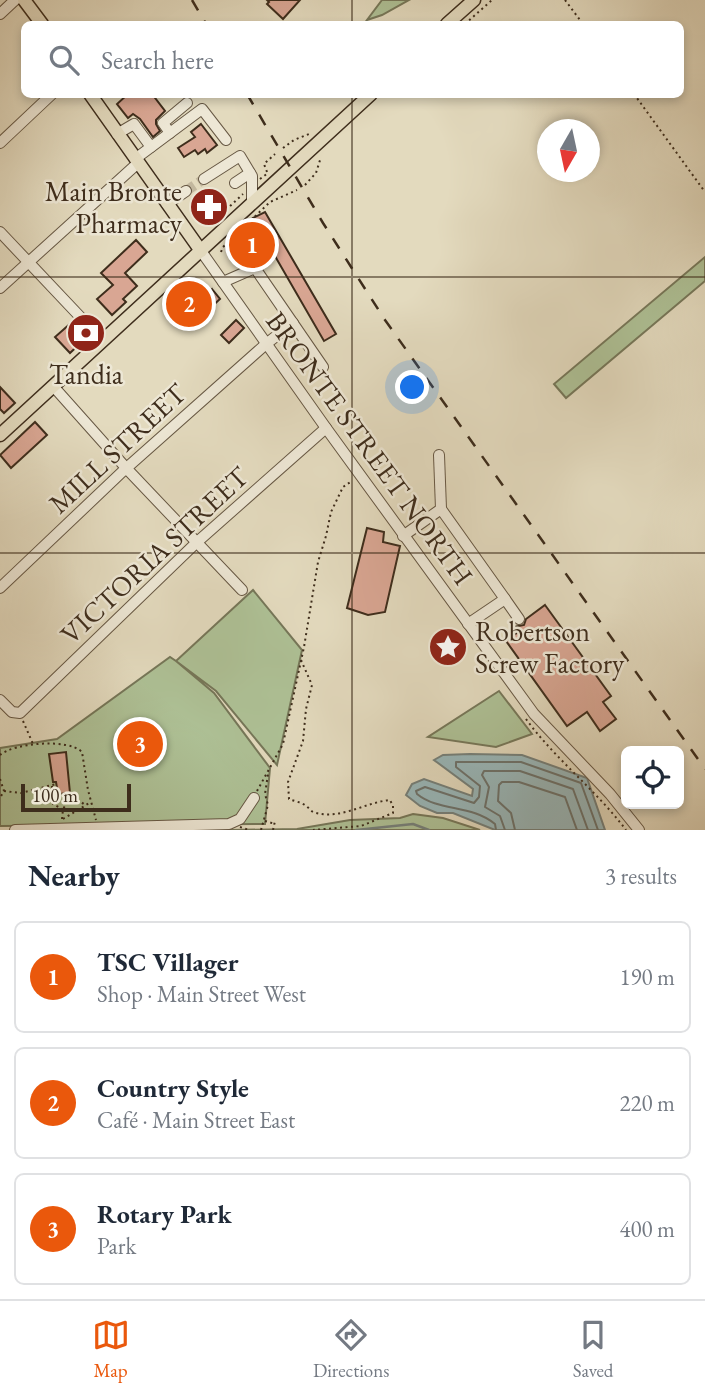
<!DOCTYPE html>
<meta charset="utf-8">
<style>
:root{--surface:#fff;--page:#f6f6f7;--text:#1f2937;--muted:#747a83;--line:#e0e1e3;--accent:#ea580c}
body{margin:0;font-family:"EB Garamond",serif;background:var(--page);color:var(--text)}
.controls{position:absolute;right:21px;bottom:21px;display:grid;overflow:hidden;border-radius:10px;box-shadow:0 4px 10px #0003}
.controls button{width:63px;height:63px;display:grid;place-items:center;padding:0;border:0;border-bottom:2px solid var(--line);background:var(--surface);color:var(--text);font:35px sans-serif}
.compass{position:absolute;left:537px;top:119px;width:63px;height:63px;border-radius:50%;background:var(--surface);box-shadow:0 4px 10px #0003;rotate:189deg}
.scale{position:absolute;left:21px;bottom:18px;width:110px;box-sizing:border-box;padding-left:7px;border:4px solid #3e2d1c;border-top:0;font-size:19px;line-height:24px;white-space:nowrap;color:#3e2d1c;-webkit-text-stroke:5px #ede7d5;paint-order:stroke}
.you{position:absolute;left:413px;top:388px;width:24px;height:24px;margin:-18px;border:5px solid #fff;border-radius:50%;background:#1a73e8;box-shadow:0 0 0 10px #1a73e833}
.badge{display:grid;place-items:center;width:46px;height:46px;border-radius:50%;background:var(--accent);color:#fff;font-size:23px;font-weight:700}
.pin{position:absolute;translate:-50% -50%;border:4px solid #fff;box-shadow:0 2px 7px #0006}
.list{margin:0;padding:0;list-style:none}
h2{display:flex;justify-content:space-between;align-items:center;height:91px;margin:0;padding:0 28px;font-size:30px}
h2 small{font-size:23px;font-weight:400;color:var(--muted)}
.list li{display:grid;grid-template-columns:46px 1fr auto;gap:21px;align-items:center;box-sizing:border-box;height:112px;margin:0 14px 14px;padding:0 14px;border:2px solid var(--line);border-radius:10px}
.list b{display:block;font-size:26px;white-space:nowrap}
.list p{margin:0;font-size:23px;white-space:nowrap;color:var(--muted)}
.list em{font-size:23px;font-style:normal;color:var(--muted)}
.icon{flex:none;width:38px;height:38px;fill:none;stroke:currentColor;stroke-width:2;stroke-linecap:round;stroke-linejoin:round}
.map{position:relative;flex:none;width:705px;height:830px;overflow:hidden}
.search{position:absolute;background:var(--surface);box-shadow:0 4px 10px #0003;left:21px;right:21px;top:21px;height:77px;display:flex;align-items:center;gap:18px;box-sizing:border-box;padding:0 24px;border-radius:10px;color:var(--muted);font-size:26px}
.sheet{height:469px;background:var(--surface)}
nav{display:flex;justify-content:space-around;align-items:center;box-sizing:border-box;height:98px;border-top:2px solid var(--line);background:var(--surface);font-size:19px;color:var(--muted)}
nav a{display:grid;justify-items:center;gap:4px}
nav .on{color:var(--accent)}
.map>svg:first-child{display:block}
</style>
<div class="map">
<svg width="705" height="830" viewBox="0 0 705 830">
<rect width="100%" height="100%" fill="#e3dabe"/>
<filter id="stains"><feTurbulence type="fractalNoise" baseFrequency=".00286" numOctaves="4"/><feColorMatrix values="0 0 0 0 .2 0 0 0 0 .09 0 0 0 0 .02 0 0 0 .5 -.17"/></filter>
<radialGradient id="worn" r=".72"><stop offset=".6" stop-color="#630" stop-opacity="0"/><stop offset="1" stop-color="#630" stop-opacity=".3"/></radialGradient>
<g fill="#aec196" stroke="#767759" stroke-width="2">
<path d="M382,0h27l-27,15 -15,5z"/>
<path d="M705,257v24l-139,117 -12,-14z"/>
<path d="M253,590l49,60 -25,115 -61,-74 -40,-30 38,32 56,75 -5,56 -265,2v-78l57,-9 113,-82 6,4z"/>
<path d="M499,691l33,43 -36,13 -68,-10z"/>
<path d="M413,814l30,4 37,12h-251l68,-1 53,-9 50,-2z"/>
</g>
<path fill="#99b8bb" stroke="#75807b" stroke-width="2" d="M470,754l52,1 65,23 18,52h-110l-42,-17h-16l-17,-7 -14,-11 6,-11 12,-5 48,17 1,-7 -39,-29 9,-5z"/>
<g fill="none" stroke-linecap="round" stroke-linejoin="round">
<g stroke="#6c726c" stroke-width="2">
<path d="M496,830l-1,-6c-24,-20 -56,-12 -78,-30l-1,-3 9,-4 49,16 5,-6 1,-11 -24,-19v-5h65l60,21 17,47"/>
<path d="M505,830l-5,-14 -15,-9 4,-20 -7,-12 2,-4h36l53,18 15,41"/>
<path d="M515,830l-4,-17 -13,-12 1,-16 3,-3h17l46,15 12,33"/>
</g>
<path stroke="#75807b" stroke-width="2.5" d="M356,830l57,-6 16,6"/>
</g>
<g fill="#d9a693" stroke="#3e2d1c" stroke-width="2">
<path d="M267,0h33l-17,19 -16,-15 2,-2z"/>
<path d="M128,94h24l13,17 -9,9v4l4,7 -7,6 -13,-18 -7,-5 -5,4 -11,-14z"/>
<path d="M201,124l16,21 -10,8 -2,-4 -7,5 -3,-4 -11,7 -6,-9 17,-11 -4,-5z"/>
<path d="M265,212l71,122 -12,7 -71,-123z"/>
<path d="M136,240l11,12 -22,21 12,13 -14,13 3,3 -14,13 -15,-16 16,-14 -12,-12z"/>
<path d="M212,289l8,10 -14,13 3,3 -13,12 -19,-22 9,-8 7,9z"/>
<path d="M236,320l8,8 -15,15 -8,-8z"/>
<path d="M71,323l8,10 3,-3 6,6 -18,17 -15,-16z"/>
<path d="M0,387l15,16 -11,10 -4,-4z"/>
<path d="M35,422l12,13 -36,33 -11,-13z"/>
<path d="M367,528l17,4 -1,10 17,4 -15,66 -17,3 -21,-7z"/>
<path d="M545,605l66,91 -8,6 13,17 -16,12 -13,-19 -20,14 -61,-85 12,-9 -4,-5 10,-2 2,-6z"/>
<path d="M66,752l4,41 -12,1 -2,-12h-3l-4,-28z"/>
</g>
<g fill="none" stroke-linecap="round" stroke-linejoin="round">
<path stroke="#c2b79e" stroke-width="10" stroke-dasharray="10 5" stroke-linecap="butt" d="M186,191l18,-12"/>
<defs>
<g id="minor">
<path d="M0,14l15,-14"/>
<path d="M170,133l-7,-10 24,-20"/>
<path d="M117,134l17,-10 17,23"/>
<path d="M0,143l52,-49"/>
<path d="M135,159l67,-50 24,31"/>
<path d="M204,179l36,-23 12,20v28"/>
<path d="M235,183l15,-10"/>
<path d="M167,204l19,-13"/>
<path d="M0,232l103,109"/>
<path d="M201,251l125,177 208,286 76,80 29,36"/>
<path d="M223,282l32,-14 68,99"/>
<path d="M0,288l138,-125"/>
<path d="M53,386l74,83 115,121"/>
<path d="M439,455l2,54"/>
<path d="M403,536l38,-27 64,90 -37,25"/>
<path d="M0,588l122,-116 144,-128 27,-21"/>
<path d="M505,599l14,20"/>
<path d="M0,700l12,12 8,1 176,-170 130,-115"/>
<path d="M15,830l214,-6 11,-5 14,-21"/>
</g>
<g id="major">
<path d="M24,0l18,24"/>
<path d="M447,24l27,-24"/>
<path d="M90,94l111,157"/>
<path d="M0,435l371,-341"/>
</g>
</defs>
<use href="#minor" stroke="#675844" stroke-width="12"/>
<use href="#major" stroke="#3e2d1c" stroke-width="15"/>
<g stroke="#3e2d1c" stroke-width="2" stroke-dasharray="2 3.5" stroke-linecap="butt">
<path d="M565,0l18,24"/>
<path d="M465,24l27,-24"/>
<path d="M634,94l71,98"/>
<path d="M283,148l11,-8 15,-6"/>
<path d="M267,172l-3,-8 11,-10"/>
<path d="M260,179l8,-6"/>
<path d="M305,185l11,-12 5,-16"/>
<path d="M204,225l8,-2 31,-29"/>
<path d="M221,252l2,-5 47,-45 27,-12"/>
<path d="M301,660l11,25 -6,24 -3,32 -15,41 1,17c5,2 11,3 16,6 2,1 6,6 8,7 26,9 53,-10 77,-12l3,6v7l-32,13 -48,4"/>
<path d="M526,719c29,40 70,71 100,111"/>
<path d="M23,721l10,23"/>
<path d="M0,755c14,-12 68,-17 82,-3l6,38 8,30"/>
<path d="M0,779l4,12 -4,7"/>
<path d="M52,786l1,18 9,5"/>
<path d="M4,791l17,2 35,-9"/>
<path d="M257,791l26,-47 21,-97 14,-85 8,-26 5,-24 12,-25 9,-6"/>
<path d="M62,819l1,-10 4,-6 13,-2 5,4"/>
<path d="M63,819l28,-17"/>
<path d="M265,821l10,3"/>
<path d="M240,827l9,3"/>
<path d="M261,830l7,-25 -3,-11 3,-20"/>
<path d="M273,830l2,-9"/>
</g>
<use href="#minor" stroke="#ede7d5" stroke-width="10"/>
<use href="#major" stroke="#e3dabe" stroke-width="12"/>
<g stroke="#3e2d1c" stroke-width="2.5" stroke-dasharray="12 12" stroke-linecap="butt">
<path d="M192,0l14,24"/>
<path d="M247,94l76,129 62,97 320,449"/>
</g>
</g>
<path fill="none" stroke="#3e2d1c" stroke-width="2" stroke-opacity="0.55" d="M352,0v24M352,94v736M0,277h705M0,553h705"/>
<defs>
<symbol id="pharmacy-disc" viewBox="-11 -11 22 22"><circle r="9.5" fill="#8f2418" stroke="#ede7d5"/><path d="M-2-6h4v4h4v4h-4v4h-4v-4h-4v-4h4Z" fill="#fff"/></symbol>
<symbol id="bank-disc" viewBox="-11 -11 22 22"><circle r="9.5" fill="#8f2418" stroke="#ede7d5"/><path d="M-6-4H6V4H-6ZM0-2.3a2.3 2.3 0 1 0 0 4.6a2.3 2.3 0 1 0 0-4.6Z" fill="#fff"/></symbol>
<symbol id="sight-disc" viewBox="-11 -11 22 22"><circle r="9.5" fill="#8f2418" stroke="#ede7d5"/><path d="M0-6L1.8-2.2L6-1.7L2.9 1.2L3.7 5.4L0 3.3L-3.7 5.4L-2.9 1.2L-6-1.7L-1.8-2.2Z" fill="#fff"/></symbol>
</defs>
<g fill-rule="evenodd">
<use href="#pharmacy-disc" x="187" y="185" width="44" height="44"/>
<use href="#bank-disc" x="64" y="311" width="44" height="44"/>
<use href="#sight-disc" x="426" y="625" width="44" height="44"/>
</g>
<g text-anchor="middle" stroke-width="5" stroke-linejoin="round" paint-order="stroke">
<g font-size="28" fill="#3e2d1c" stroke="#ede7d5" text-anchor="end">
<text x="182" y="201">Main Bronte<tspan x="182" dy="32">Pharmacy</tspan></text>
<text x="86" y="384" text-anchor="middle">Tandia</text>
<text x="475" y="641" text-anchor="start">Robertson<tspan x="475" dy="32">Screw Factory</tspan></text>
</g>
<g font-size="28" fill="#3e2d1c" stroke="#ede7d5">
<text transform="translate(117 448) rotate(-43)" y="10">MILL STREET</text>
<text transform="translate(370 448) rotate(54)" y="10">BRONTE STREET NORTH</text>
<text transform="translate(154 555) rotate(-43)" y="10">VICTORIA STREET</text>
</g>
</g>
<rect width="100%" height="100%" filter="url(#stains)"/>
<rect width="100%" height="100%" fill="url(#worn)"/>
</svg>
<div class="controls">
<button><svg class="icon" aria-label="locate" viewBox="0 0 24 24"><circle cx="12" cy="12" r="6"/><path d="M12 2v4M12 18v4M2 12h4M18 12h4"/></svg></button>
</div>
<svg class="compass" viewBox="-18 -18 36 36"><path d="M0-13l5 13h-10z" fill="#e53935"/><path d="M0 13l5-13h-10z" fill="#747a83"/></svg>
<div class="scale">100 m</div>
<div class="you"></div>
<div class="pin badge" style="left:252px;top:245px">1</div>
<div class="pin badge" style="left:189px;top:304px">2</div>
<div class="pin badge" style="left:140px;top:744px">3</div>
<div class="search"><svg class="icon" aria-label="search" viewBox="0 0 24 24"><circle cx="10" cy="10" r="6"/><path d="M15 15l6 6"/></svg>Search here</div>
</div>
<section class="sheet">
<h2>Nearby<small>3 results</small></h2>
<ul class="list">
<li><span class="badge">1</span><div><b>TSC Villager</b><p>Shop · Main Street West</p></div><em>190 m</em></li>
<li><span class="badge">2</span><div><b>Country Style</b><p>Café · Main Street East</p></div><em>220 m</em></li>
<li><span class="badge">3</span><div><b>Rotary Park</b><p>Park</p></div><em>400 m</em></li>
</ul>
</section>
<nav>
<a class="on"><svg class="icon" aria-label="map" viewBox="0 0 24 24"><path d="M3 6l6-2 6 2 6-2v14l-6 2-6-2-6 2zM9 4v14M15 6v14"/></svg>Map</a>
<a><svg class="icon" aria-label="directions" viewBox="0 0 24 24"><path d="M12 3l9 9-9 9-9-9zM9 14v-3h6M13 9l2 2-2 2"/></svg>Directions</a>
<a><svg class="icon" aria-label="saved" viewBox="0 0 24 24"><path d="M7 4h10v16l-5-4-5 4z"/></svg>Saved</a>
</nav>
